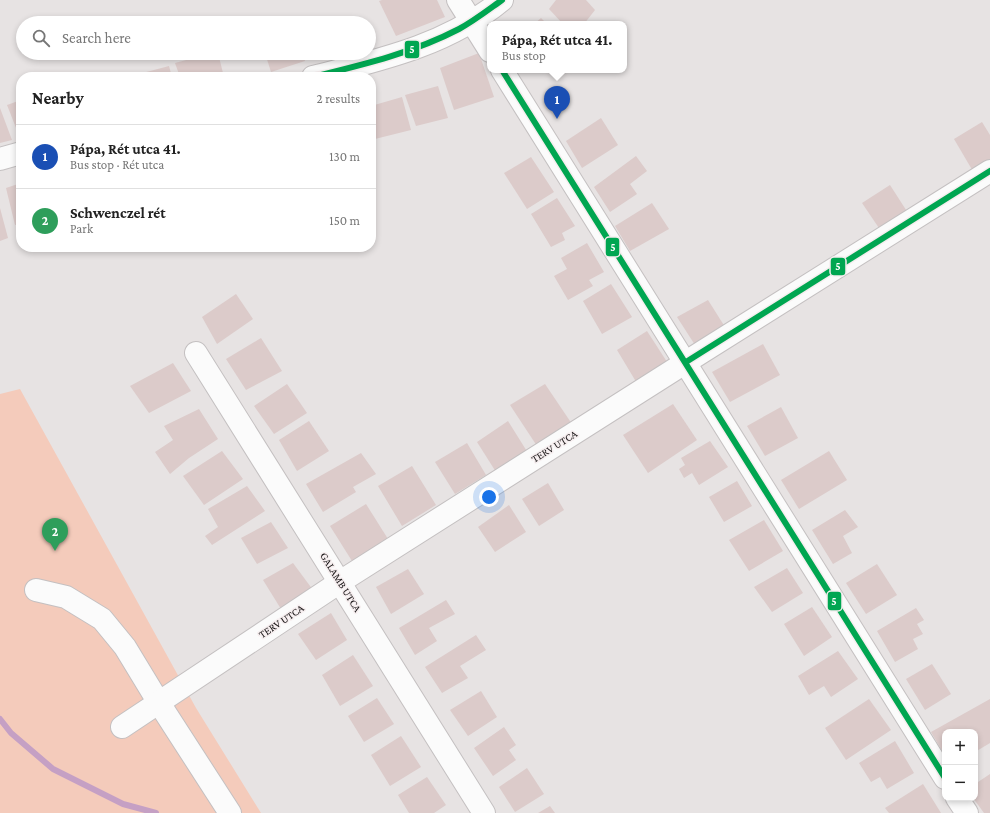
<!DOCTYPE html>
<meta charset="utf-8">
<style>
:root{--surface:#fff;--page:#f6f6f6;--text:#222;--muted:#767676;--line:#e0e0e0;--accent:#1a73e8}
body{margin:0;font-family:"Crimson Pro",serif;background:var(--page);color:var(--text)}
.controls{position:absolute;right:12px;bottom:12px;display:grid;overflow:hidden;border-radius:8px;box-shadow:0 2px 6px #0003}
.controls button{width:36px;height:36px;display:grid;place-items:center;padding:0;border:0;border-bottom:1px solid var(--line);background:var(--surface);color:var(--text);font:20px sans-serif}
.you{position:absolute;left:489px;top:497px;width:14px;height:14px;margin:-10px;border:3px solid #fff;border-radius:50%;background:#1a73e8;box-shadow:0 0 0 6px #1a73e833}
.badge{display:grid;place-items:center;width:26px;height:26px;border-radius:50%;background:var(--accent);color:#fff;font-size:13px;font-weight:700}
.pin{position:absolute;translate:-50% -33px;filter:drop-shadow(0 1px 2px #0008)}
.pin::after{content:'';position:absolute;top:21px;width:14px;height:12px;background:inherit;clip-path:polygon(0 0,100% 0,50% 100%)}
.popup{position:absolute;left:487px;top:21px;width:140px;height:52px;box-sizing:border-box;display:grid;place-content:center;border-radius:8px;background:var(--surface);filter:drop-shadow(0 1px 3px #0005);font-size:13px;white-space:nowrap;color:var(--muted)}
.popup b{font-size:15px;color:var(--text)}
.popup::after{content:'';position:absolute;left:50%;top:100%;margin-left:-8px;border:8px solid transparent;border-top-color:var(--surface)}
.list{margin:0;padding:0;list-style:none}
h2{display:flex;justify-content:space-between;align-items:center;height:52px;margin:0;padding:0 16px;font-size:17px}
h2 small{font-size:13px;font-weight:400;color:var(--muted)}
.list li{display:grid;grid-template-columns:26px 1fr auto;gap:12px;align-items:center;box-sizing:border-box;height:64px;padding:0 16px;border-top:1px solid var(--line)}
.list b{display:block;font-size:15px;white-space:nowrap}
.list p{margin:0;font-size:13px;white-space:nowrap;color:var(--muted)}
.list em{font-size:13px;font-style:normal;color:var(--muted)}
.icon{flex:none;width:22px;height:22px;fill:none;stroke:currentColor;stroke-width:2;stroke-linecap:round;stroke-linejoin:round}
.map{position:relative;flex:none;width:990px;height:813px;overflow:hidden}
.search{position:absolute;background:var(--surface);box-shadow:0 2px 6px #0003;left:16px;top:16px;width:360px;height:44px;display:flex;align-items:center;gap:10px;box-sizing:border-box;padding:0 14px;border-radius:22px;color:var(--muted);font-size:15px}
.panel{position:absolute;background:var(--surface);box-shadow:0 2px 6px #0003;left:16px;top:72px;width:360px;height:180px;border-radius:16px}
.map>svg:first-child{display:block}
</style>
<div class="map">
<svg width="990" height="813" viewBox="0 0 990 813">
<rect width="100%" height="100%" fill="#e7e3e3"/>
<path fill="#f4cbbb" d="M20,389l176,319 65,105h-261v-419z"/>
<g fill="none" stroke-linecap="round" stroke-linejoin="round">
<path stroke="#c5a0c4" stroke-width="6" d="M0,719l11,14 42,36 70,35 33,9"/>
</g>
<g fill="#dccbca">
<path d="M382,0h55l8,17 -49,19 -17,-35z"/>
<path d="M556,0h30l9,10 -11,14h-21l-14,-15z"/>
<path d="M541,18l6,6h-13z"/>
<path d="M212,53h6l6,24h-44l-5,-14z"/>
<path d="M265,53h38l2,8 -34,11z"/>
<path d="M332,53h14l1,1 -14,3z"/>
<path d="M479,53l15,44 -40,13 -14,-42z"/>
<path d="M169,66l3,11h-37v-2z"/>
<path d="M438,86l10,32 -32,8 -11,-31z"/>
<path d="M402,97l9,33 -36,9 -4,-14v-19z"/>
<path d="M21,100v38h-1l-13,-33z"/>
<path d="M0,108l12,32 -12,3z"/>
<path d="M601,118l17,27 -36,23 -16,-27z"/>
<path d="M982,122l8,13v28l-16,10 -20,-34z"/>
<path d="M636,156l11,15 -17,13 7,10 -27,18 -16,-25z"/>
<path d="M531,157l23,35 -27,17 -23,-36z"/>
<path d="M21,183v41l-6,1 -9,-37z"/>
<path d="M890,185l18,28 -27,18 -19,-28z"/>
<path d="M557,198l18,28 -13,7 3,7 -14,7 -20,-33z"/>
<path d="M652,203l17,26 -39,22 -15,-25z"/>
<path d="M0,208l8,30 -8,3z"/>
<path d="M587,243l17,29 -15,8 4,6 -25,14 -14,-24 13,-7 -6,-11z"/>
<path d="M611,284l21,33 -30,17 -19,-33z"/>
<path d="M236,294l17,25 -36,25 -15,-27z"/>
<path d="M708,300l17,27 -30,18 -18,-28z"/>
<path d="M647,331l22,34 -31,20 -21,-35z"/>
<path d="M261,338l21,33 -36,19 -20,-31z"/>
<path d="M763,344l17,31 -50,27 -18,-30z"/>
<path d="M173,363l18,28 -42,22 -19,-27z"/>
<path d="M287,384l20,29 -33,21 -20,-28z"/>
<path d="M545,384l27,40 -35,22 -27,-41z"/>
<path d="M673,404l24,36 -49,33 -25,-38z"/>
<path d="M781,407l17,31 -33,18 -18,-30z"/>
<path d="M199,409l19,30 -29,19 -19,16 -15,-22 18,-12 -9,-14z"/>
<path d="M309,421l20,30 -32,20 -18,-31z"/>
<path d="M508,421l20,32 -32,19 -19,-30z"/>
<path d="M710,441l18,26 -29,18 -7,-12 -8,5 -5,-9 6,-4 -4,-7z"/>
<path d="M467,443l19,32 -31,19 -20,-32z"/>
<path d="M222,451l21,28 -39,26 -21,-29z"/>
<path d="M829,451l18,29 -48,29 -18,-29z"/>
<path d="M361,453l15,21 -23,13 3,5 -33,20 -17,-28z"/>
<path d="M412,466l24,39 -34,21 -24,-40z"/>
<path d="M737,481l15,25 -28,16 -15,-25z"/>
<path d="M548,483l16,27 -25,16 -17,-27z"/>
<path d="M247,486l18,25 -53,34 -7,-9 13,-9 -10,-18z"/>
<path d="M366,504l22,35 -36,22 -22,-35z"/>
<path d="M509,505l17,27 -31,20 -17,-25z"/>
<path d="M845,510l13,17 -15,9 9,17 -19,11 -21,-34z"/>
<path d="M764,520l19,31 -34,20 -20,-31z"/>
<path d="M271,522l17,26 -31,16 -16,-26z"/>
<path d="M293,563l20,27 -32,19 -18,-29z"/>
<path d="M877,564l20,31 -31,19 -20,-31z"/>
<path d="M787,568l16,25 -31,19 -18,-25z"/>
<path d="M408,569l16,25 -33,20 -15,-27z"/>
<path d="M446,600l9,14 -26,14 8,13 -22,14 -16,-27z"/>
<path d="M812,607l20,30 -28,19 -20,-32z"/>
<path d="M916,608l8,12 -7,4 6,10 -10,5 5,10 -23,13 -18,-31z"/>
<path d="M331,613l16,27 -31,20 -18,-26z"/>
<path d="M476,635l10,15 -26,16 8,12 -26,15 -17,-26z"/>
<path d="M838,651l20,28 -27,18 -7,-11 -15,9 -11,-19z"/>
<path d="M353,655l20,31 -33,20 -18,-31z"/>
<path d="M932,664l19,30 -26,16 -19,-31z"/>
<path d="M481,691l16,26 -29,19 -18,-26z"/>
<path d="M377,698l17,26 -30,18 -16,-26z"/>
<path d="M869,699l22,31 -45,30 -21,-32z"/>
<path d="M990,699v44l-15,9v-20h-30v24l-14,-24z"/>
<path d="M504,727l12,18 -7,5 7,10 -23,16 -19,-28z"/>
<path d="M401,736l20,31 -31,19 -19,-31z"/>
<path d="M895,741l19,32 -27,16 -7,-12 -9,5 -12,-19z"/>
<path d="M527,768l17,26 -29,18 -16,-25z"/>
<path d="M990,774v39h-6l-11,-15h2v-14z"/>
<path d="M427,777l19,28 -12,8h-25l-11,-18z"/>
<path d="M923,784l18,29h-52l-4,-5z"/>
<path d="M550,806l5,7h-17z"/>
</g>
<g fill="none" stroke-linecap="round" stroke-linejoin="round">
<defs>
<g id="minor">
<path d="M458,0l32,51"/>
<path d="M502,70l443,708"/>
<path d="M196,353l288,460"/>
<path d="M36,590l30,7 36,22 23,28 34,56 71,110"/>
<path d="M122,727l221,-147 359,-228 288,-181"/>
<path d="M957,798l10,15"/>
</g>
<g id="secondary">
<path d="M313,77c67,-17 135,-32 189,-77"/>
<path d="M0,159l21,-6"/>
</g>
</defs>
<use href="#minor" stroke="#c4c0c1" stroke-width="24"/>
<use href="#secondary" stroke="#c4c0c1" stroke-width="24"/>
<use href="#minor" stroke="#fbfbfb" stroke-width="22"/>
<use href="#secondary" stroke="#fbfbfb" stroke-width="22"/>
<defs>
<g id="bus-1">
<path d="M502,70l443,708"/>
<path d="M313,77c49,-12 100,-24 146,-48 15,-8 29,-19 43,-29"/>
<path d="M686,362l304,-191"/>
</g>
</defs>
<use href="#bus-1" stroke="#f6eeef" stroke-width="9"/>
<use href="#bus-1" stroke="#00a651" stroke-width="6"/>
</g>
<g text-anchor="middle" stroke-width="3" stroke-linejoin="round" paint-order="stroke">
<g font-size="11" fill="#171415" stroke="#f6eeef">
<text transform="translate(554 446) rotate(-32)" y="4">TERV UTCA</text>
<text transform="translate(341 582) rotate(58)" y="4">GALAMB UTCA</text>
<text transform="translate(281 621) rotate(-34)" y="4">TERV UTCA</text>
</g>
</g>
<g stroke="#f6eeef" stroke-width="1.5">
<rect x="404" y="40" width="16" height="19" rx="4" fill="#00a651"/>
<rect x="605" y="237" width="15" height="20" rx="4" fill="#00a651"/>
<rect x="830" y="257" width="16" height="19" rx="4" fill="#00a651"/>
<rect x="827" y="591" width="15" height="20" rx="4" fill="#00a651"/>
</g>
<g font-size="11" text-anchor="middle" font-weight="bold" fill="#fff">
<text x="412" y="53">5</text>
<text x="613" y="251">5</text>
<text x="838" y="270">5</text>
<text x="834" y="605">5</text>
</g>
</svg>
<div class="controls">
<button>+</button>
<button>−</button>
</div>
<div class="you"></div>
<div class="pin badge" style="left:557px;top:119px;background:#1a4fb4">1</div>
<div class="popup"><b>Pápa, Rét utca 41.</b>Bus stop</div>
<div class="pin badge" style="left:55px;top:551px;background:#2e9e5b">2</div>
<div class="search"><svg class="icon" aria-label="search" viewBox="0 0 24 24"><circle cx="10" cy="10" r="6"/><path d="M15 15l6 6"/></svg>Search here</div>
<section class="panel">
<h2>Nearby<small>2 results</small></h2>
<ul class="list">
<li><span class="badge" style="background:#1a4fb4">1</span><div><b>Pápa, Rét utca 41.</b><p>Bus stop · Rét utca</p></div><em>130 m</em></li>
<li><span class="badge" style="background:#2e9e5b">2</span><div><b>Schwenczel rét</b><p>Park</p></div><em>150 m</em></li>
</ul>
</section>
</div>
